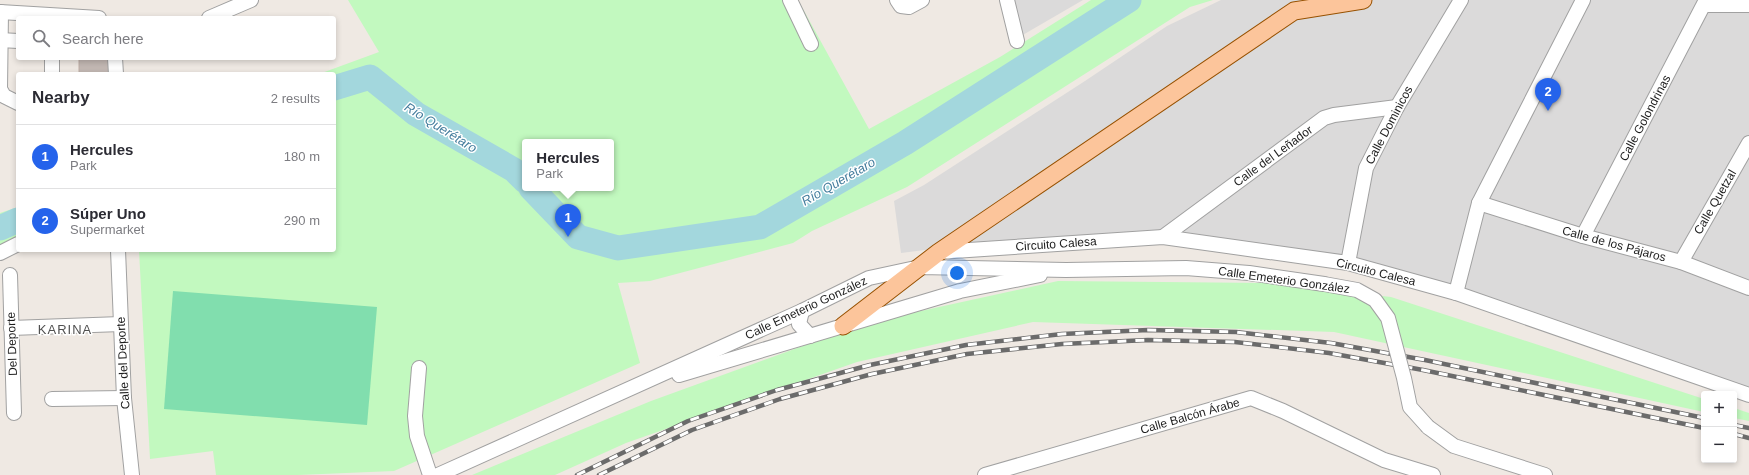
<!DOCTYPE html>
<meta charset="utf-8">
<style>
:root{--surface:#fff;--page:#f2f2f3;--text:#2b2b33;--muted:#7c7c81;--line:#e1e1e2;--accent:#2563eb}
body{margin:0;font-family:Arial,sans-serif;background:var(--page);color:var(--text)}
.controls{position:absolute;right:12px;bottom:12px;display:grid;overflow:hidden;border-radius:4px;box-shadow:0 2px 6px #0003}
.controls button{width:36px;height:36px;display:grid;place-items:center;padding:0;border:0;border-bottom:1px solid var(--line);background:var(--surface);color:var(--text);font:20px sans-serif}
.you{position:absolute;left:957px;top:273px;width:14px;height:14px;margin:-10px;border:3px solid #fff;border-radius:50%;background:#1a73e8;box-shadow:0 0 0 6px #1a73e833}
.badge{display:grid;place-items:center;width:26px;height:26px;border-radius:50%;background:var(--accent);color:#fff;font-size:13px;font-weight:700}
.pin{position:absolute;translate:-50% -33px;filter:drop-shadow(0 1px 2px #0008)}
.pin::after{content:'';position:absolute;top:21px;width:14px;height:12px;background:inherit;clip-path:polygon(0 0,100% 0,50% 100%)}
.popup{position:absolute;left:522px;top:139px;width:92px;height:52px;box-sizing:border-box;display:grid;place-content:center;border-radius:4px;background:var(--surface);filter:drop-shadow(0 1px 3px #0005);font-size:13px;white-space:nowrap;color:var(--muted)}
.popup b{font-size:15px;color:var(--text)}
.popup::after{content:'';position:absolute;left:50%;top:100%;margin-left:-8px;border:8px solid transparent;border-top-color:var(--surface)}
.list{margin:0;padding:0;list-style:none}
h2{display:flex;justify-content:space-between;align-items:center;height:52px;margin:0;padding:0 16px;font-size:17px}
h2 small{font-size:13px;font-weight:400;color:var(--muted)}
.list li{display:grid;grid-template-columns:26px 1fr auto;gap:12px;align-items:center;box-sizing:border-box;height:64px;padding:0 16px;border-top:1px solid var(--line)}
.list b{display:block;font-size:15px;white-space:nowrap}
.list p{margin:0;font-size:13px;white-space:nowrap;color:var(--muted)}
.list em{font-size:13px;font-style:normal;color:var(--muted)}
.icon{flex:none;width:22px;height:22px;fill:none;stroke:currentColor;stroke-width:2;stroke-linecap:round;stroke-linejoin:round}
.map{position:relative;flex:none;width:1749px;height:475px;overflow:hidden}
.search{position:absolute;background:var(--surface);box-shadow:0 2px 6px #0003;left:16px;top:16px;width:320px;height:44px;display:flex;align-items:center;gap:10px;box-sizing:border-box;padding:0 14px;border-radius:4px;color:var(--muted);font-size:15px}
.panel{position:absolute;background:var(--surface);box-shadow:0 2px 6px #0003;left:16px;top:72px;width:320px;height:180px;border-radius:4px}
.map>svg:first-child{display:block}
</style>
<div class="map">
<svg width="1749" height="475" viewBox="0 0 1749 475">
<rect width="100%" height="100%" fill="#efe9e3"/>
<g fill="#dbdada">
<path d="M1013,0h70l-62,36z"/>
<path d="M1221,0h528v395l-359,-117 -131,-32 -139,-10 -124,5 -95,12 -7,-52 30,-16 161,-104 82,-55z"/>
</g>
<g fill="#c2f9bf" fill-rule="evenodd">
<path d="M348,0h450l71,129 131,-72 91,-57h122l-23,7 -283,180 -95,44 -19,12 -143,38 -32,2 22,80 -246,108 -96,4h-82l-3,-24 -63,8 -11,-209h195v-176h-15l60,-22zM525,142h86v46h-86z"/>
<path d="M18,207v33l-18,6v-33z"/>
<path d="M1058,281l209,2 124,14 313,102v13l-370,-80 -301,-10 -176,40 -231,81 -71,32h-83l179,-74 215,-78z"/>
<path d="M1734,408l15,5v8l-15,-3z"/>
</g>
<path fill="#81deae" d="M173,291l204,16 -10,118 -203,-16z"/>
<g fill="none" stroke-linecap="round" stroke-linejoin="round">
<g stroke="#a3d7dd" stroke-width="25">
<path d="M334,88l36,-11 46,37 98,56 11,11"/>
<path d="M531,188l47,49 40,11 142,-21 145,-84 224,-143"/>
<path d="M0,228l18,-8"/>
</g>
</g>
<path fill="#c3b8b3" stroke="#c0aea6" d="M79,58h31l-1,16h-30z"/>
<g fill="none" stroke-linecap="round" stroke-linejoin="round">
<defs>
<g id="minor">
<path d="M790,0l21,44"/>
<path d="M897,0l4,6 8,1 13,-7"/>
<path d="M1007,0l10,41"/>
<path d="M1704,5h45"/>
<path d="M0,12l99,6"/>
<path d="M1,12l-1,77 4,7 14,7"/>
<path d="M209,18l42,-18"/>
<path d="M0,40l18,1"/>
<path d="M115,58l1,16"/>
<path d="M52,74v-16"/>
<path d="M1479,203l104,33 98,26 68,26"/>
<path d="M1583,236l123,-236"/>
<path d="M1163,237l161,-119 10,-3 63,-8"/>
<path d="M118,250l6,148 8,77"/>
<path d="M939,252l224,-15 185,26 108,30 293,102"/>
<path d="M0,253l18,-9"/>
<path d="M1681,262l68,-119"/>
<path d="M1348,263l18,-95 31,-61 64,-107"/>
<path d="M10,275l4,138"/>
<path d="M1456,293l23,-90 104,-203"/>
<path d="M802,311l-3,13 11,12"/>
<path d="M11,328l110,-4"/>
<path d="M419,368l-4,48 2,20 13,39"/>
<path d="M679,375l281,-84 80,-16"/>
<path d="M52,399l72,-1"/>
<path d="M1428,427l26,19 91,29"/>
<path d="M438,475l364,-164 67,-33 51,-11 146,3 120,-2 63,5 75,11"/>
<path d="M985,475l266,-77 32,13 101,49 49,15"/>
</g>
<path id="major" d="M843,326l96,-74 355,-241 69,-11"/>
</defs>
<use href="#minor" stroke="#a1a1a1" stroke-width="16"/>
<use href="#major" stroke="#975100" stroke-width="19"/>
<use href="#minor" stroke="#fff" stroke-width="14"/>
<use href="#major" stroke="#fcc59b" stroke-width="17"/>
<defs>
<g id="rail">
<path d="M1734,425l15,3"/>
<path d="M1734,434l15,4"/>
<path d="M577,475l111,-54 89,-31 93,-25 96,-20 96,-11 86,-4 88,2 95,11 94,17 279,58"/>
<path d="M599,475l93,-45 88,-31 92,-25 95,-20 95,-10 86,-4 87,2 94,11 94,17 281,58"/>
</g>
</defs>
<use href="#rail" stroke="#6b6b6b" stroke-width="4.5"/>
<use href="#rail" stroke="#fff" stroke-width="3" stroke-dasharray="9" stroke-linecap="butt"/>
<defs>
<path id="minor-bridge" d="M1324,284l33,6 18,10 13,18 16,60 6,29 18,20"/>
</defs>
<use href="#minor-bridge" stroke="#a1a1a1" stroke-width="16" stroke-linecap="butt"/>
<use href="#minor-bridge" stroke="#fff" stroke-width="14"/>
</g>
<g text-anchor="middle" stroke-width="3" stroke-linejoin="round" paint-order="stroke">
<g font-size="12" fill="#1d1d1d" stroke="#fff">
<text transform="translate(1645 118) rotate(-62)" y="4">Calle Golondrinas</text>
<text transform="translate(1389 125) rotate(-62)" y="4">Calle Dominicos</text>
<text transform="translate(1273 156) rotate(-36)" y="4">Calle del Leñador</text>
<text transform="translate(1715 202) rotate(-60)" y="4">Calle Quetzal</text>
<text transform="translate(1056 244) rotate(-4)" y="4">Circuito Calesa</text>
<text transform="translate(1614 244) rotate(15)" y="4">Calle de los Pájaros</text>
<text transform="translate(1376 272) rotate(14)" y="4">Circuito Calesa</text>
<text transform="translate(1284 280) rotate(8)" y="4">Calle Emeterio González</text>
<text transform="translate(806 308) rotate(-25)" y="4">Calle Emeterio González</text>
<text transform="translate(12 344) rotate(-92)" y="4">Del Deporte</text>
<text transform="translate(123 363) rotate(-93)" y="4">Calle del Deporte</text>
<text transform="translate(1190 416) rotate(-16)" y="4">Calle Balcón Árabe</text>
</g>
<g font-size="13" font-style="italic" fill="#447d9d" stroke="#fff">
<text transform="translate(441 127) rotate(32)" y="5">Río Querétaro</text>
<text transform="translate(838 181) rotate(-30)" y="5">Río Querétaro</text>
</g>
<g font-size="13" letter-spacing="1" fill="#505050" stroke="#fff">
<text x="65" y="334">KARINA</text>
</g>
</g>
</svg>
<div class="controls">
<button>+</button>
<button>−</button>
</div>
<div class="you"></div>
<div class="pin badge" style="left:568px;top:237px">1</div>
<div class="popup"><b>Hercules</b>Park</div>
<div class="pin badge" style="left:1548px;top:111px">2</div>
<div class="search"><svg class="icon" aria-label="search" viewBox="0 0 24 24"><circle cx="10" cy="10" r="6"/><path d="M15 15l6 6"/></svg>Search here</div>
<section class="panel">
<h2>Nearby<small>2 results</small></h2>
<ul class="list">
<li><span class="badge">1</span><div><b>Hercules</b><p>Park</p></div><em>180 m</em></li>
<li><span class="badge">2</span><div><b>Súper Uno</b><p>Supermarket</p></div><em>290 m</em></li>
</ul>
</section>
</div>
